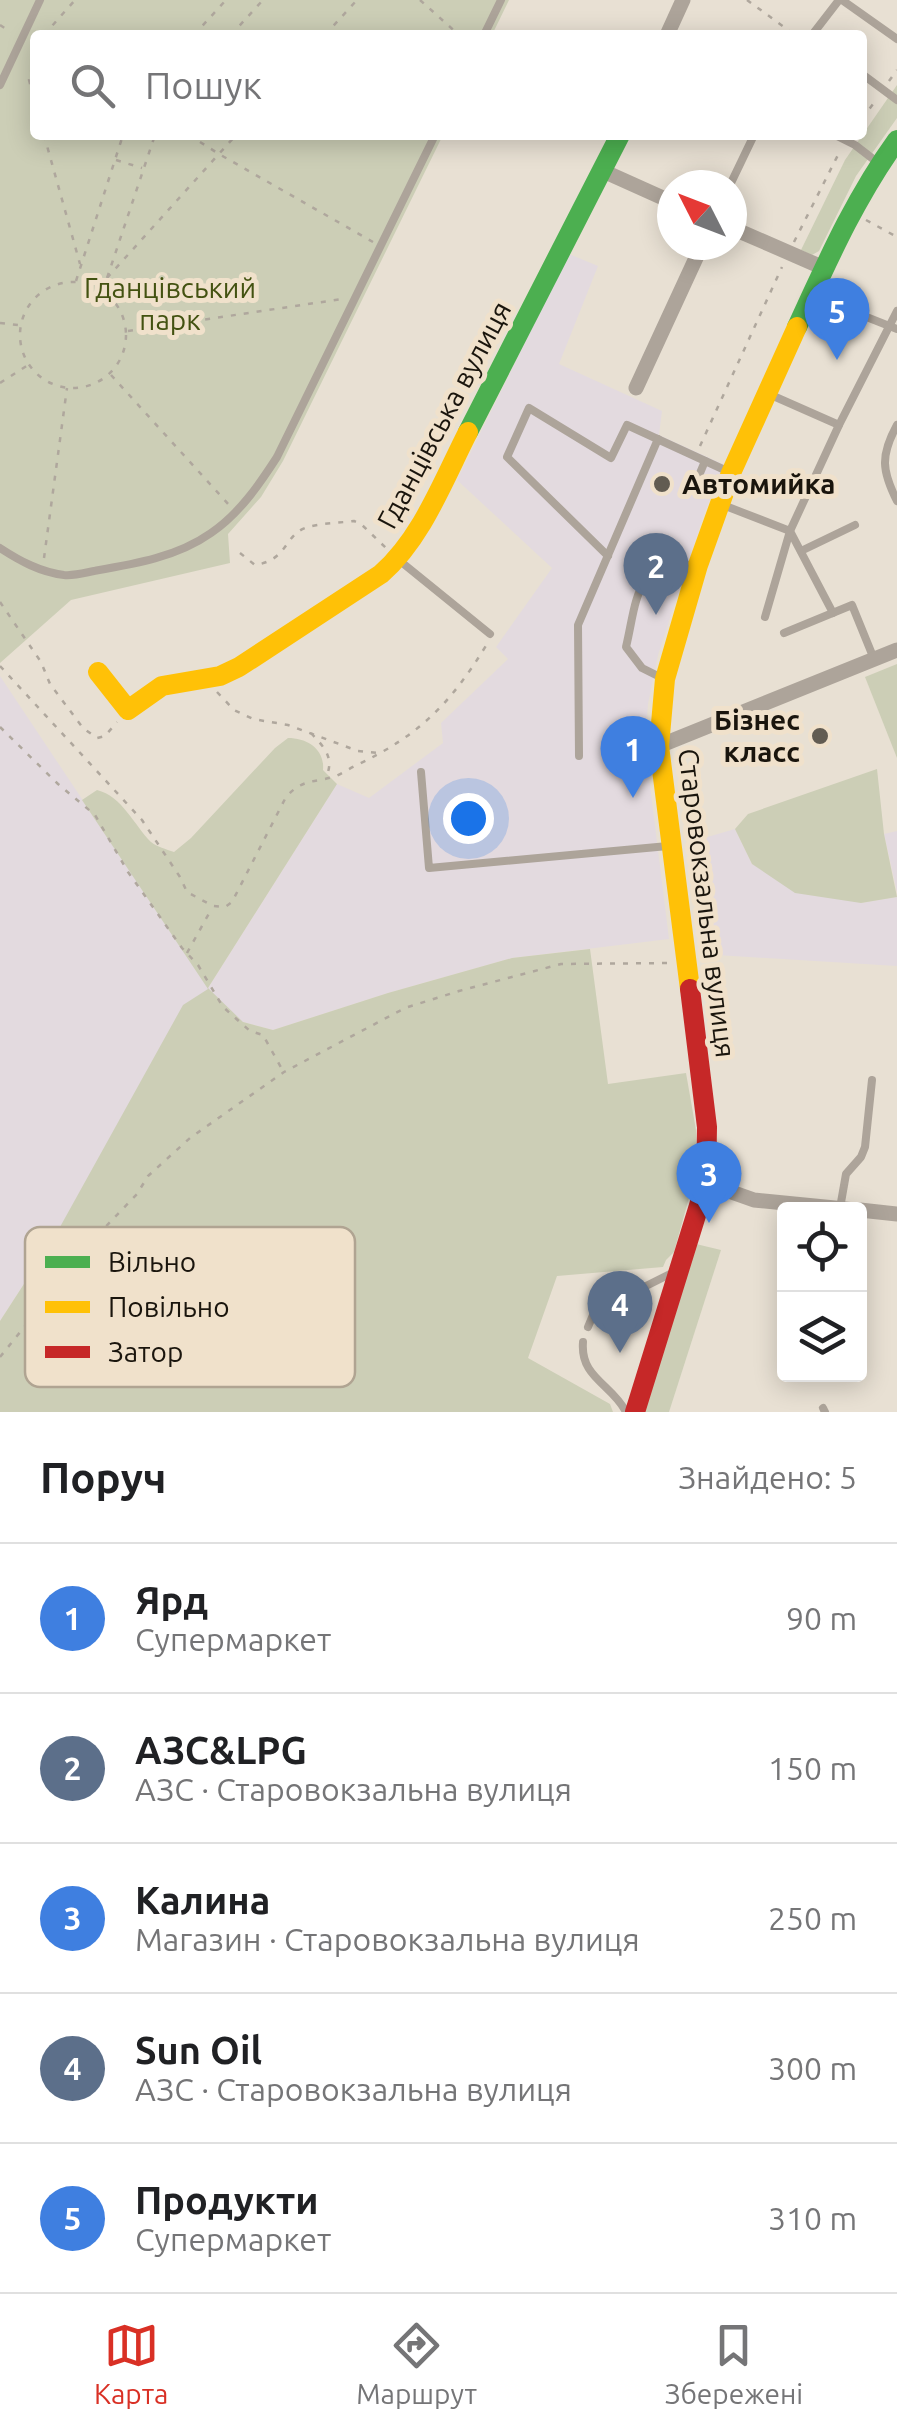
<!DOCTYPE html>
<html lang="uk">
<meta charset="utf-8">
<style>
:root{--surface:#fff;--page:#f2f2f2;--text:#202124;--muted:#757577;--line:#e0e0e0;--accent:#d93025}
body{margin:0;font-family:Ubuntu,sans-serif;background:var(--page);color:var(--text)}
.controls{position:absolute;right:30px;bottom:30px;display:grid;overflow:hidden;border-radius:10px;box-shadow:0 5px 25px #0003}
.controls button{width:90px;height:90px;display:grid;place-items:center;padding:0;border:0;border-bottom:2px solid var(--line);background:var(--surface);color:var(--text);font:50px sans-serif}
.compass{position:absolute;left:657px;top:170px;width:90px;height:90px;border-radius:50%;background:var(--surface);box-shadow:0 5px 25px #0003;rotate:312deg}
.you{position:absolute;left:468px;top:818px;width:35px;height:35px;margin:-25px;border:8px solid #fff;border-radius:50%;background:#1a73e8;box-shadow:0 0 0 15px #1a73e833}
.badge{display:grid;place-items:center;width:65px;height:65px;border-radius:50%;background:var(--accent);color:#fff;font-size:32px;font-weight:700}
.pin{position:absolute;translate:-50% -82px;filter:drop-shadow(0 2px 5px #0008)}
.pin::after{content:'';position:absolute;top:52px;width:35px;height:30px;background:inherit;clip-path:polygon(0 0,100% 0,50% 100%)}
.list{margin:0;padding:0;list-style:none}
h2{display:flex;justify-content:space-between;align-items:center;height:130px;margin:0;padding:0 40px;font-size:42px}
h2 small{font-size:32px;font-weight:400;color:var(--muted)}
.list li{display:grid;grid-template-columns:65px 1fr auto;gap:30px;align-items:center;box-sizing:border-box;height:150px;padding:0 40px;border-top:2px solid var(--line)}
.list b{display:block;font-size:38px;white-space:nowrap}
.list p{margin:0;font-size:32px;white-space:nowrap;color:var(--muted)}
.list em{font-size:32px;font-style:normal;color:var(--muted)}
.icon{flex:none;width:55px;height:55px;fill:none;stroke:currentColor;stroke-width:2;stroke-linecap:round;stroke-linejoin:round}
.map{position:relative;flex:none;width:897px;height:1412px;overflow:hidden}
.search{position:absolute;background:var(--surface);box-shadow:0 5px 25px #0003;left:30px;right:30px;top:30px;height:110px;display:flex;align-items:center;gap:25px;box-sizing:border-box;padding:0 35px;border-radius:10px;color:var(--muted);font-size:38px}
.sheet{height:880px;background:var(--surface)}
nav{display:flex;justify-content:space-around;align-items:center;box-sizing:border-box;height:140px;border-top:2px solid var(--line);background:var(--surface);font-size:28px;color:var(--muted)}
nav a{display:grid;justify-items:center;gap:5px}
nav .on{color:var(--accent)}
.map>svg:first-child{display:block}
</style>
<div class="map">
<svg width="897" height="1412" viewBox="0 0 897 1412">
<rect width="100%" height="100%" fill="#e8e0d3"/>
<g fill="#e3dadf">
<path d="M569,254l29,12 -39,98 103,47 -3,24 66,30 -20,46 -47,144 -10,49 -3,41 24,194 -157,19 -124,35 -115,37 -30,-8 -188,214 -55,85v-645l208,312 129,-204 32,14 74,-55 -2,-20 67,-64 -12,-12 56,-79 -95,-88z"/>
<path d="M735,829l17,35 109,39 36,-6v69l-181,-11 -19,-115z"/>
<path d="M897,831v61l-13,-58z"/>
</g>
<g fill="#ccceb6">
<path d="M0,0h509l-17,35h-457v100h408l-160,326 -22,36 -33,37 2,29 -159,37 -71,63z"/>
<path d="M897,85v33l-41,58 -37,75 -7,4 -11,-5 44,-90z"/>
<path d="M897,664v94l-32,-81z"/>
<path d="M288,738c19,0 37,11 35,32l14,14 -129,204 35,34 30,8 115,-37 124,-35 78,-9 18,135 78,-11 10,57 1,39 -23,83 -8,8 -3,7 -106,9 -29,82 82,46 3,8h-613v-91l55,-85 128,-231 25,-16 -126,-189 15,-10c25,6 37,35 54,52 6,5 15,7 23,10l17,-14 84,-90z"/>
<path d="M877,769l7,65 13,63 -36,6 -66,-10 -43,-29 -17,-35 13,-15z"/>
<path d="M696,1244l25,6 -52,162h-25z"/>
</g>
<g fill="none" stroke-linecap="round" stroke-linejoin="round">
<g stroke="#afa79d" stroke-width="2.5" stroke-dasharray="5 8" stroke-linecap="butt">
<path d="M420,0l39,35"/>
<path d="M747,0l48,35"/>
<path d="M0,25l11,7"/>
<path d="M44,35l31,-35"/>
<path d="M194,35l32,-35"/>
<path d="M231,35l32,-35"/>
<path d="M325,35l32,-35"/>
<path d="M35,54l-6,26 6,22"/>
<path d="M889,81l8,-11"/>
<path d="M862,119l14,-19"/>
<path d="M44,135l36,129"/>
<path d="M189,135l30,19 154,88"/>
<path d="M116,160l26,8"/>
<path d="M866,220l31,17"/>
<path d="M794,242l46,-91"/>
<path d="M107,278l129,-143"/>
<path d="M76,281l47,-146"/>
<circle cx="73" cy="335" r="53"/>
<path d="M103,290l52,-155"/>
<path d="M0,323l18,2"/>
<path d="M128,331l214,-32"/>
<path d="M111,375l119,131"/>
<path d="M0,383l28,-18"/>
<path d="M700,446l82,-179"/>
<path d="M240,553l15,12c33,-5 29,-29 50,-37 14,-5 34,-5 49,-7l7,3 25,24"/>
<path d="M44,558l23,-170"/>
<path d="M0,602l41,60 9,22 33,44 14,10 8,-2 12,-14"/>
<path d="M0,666l142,154 38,57 7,15 26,14 12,1 7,-5 54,-105c17,-19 29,-14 50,-21 7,-3 14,-8 21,-11 63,-30 94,-62 130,-121"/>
<path d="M217,692l17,18 19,9 35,6 70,26 20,2"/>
<path d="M0,727l58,57 37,31 33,57 54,76 16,17 25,42 27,24 13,4 20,36"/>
<path d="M311,733c13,14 24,25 15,44"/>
<path d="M187,953l25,-45"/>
<path d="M0,1357l34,-42 34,-49 69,-72 11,-18 42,-38 94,-66 121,-64 54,-17 102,-27 108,-1"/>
</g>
<g stroke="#ada49a" stroke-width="8">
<path d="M842,0l55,39"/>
<path d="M484,35l17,-35"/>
<path d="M812,35l27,-35"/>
<path d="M862,74l35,26"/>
<path d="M0,85l40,-85"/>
<path d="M835,135l20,10 22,17"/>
<path d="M730,185l24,-50"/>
<path d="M816,297l81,32"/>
<path d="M771,395l68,30"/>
<path d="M897,425c-17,31 -15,46 0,76"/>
<path d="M693,490l12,-29"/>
<path d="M723,505l67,26 43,82"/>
<path d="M0,548c20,13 40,24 64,27 10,1 20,-2 30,-4 41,-7 83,-14 117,-38 28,-19 48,-48 66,-76l158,-322"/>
<path d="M801,551l54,-26"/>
<path d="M608,556l-101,-99 22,-49 82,50 16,-33 100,46"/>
<path d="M400,561l90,73"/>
<path d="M765,617l25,-86 49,-106 58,-114"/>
<path d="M784,633l68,-28 22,54"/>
<path d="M660,677l-18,-9 -16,-21c11,-46 8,-87 68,-82"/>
<path d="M579,756l-1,-131 80,-186"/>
<path d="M421,772l8,96 239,-22"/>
<path d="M840,1208l6,-34 15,-17 4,-10 7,-67"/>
<path d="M588,1327l10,-24 7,-6 8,-6 33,-5 24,-12"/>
<path d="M583,1342c-3,36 29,42 43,70"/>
<path d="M823,1408l2,4"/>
</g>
<g stroke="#ada49a" stroke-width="15">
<path d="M667,35l16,-35"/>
<path d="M603,171l69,31"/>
<path d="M732,228l92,40"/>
<path d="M636,388l66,-143"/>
<path d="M659,746l238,-96"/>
<path d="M706,1183l48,17 101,10"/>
<path d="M860,1210l37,4"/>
</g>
<g stroke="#4caf50" stroke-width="20">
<path d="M797,327c30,-65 58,-129 100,-187"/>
<path d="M468,432l152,-297"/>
</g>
<g stroke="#ffc107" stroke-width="20">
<path d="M98,672l30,38 34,-24 58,-10 19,-9 142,-93c41,-36 62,-93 87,-142"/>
<path d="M690,989l-31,-243 6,-67 33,-114 33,-92 66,-146"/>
</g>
<path stroke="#c62828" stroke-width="20" d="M635,1412l71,-229 1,-56 -17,-138"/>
</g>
<g fill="#625c52" stroke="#f0e1cb" stroke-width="4">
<circle cx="662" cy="484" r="10"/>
<circle cx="820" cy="736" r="10"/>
</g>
<g text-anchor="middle" stroke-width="10" stroke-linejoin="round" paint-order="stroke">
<g font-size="28" fill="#435211" stroke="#f0e1cb">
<text x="170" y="298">Гданцівський<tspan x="170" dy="32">парк</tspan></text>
</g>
<g font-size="28" fill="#1a150d" stroke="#f0e1cb">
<text transform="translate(444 415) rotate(-62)" y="10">Гданцівська вулиця</text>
<text transform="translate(707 903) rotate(83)" y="10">Старовокзальна вулиця</text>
</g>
<g font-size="28" font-weight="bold" fill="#1a150d" stroke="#f0e1cb" text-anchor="start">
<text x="682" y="494">Автомийка</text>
<text x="800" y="730" text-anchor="end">Бізнес<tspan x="800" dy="32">класс</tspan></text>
</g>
</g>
<rect x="25" y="1227" width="330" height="160" rx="15" fill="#f0e1cb" stroke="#b0a492" stroke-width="2.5"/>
<rect x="45" y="1256" width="45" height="12" fill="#4caf50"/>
<rect x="45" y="1301" width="45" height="12" fill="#ffc107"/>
<rect x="45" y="1346" width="45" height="12" fill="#c62828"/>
<g font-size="28" fill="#1a150d">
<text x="108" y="1272">Вільно</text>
<text x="108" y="1317">Повільно</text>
<text x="108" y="1362">Затор</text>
</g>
</svg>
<div class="controls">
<button><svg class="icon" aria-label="locate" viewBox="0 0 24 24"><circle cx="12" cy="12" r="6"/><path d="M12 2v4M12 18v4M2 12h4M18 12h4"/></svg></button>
<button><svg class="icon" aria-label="layers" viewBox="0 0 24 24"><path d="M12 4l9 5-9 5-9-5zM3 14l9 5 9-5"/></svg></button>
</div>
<svg class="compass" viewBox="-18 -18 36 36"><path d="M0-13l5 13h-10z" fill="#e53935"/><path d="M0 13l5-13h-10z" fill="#757577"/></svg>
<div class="you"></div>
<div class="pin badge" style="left:633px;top:798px;background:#3f7fe0">1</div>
<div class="pin badge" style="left:656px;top:615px;background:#5c6f8a">2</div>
<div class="pin badge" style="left:709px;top:1223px;background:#3f7fe0">3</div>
<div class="pin badge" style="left:620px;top:1353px;background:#5c6f8a">4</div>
<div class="pin badge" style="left:837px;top:360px;background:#3f7fe0">5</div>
<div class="search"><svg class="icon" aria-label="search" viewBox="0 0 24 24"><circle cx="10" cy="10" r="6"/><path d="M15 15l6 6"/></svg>Пошук</div>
</div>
<section class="sheet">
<h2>Поруч<small>Знайдено: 5</small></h2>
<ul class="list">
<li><span class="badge" style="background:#3f7fe0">1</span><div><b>Ярд</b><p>Супермаркет</p></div><em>90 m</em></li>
<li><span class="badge" style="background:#5c6f8a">2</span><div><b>АЗС&amp;LPG</b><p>АЗС · Старовокзальна вулиця</p></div><em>150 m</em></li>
<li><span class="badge" style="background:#3f7fe0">3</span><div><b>Калина</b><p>Магазин · Старовокзальна вулиця</p></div><em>250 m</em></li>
<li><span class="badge" style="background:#5c6f8a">4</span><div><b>Sun Oil</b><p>АЗС · Старовокзальна вулиця</p></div><em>300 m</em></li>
<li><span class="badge" style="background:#3f7fe0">5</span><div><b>Продукти</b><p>Супермаркет</p></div><em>310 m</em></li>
</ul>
</section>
<nav>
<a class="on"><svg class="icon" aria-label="map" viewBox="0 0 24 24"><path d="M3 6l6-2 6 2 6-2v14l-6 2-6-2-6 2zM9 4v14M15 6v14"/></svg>Карта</a>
<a><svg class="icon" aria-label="directions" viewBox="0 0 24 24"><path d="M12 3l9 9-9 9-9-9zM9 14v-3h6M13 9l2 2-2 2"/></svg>Маршрут</a>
<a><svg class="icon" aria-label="saved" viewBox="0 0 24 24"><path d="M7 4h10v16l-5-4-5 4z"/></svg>Збережені</a>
</nav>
